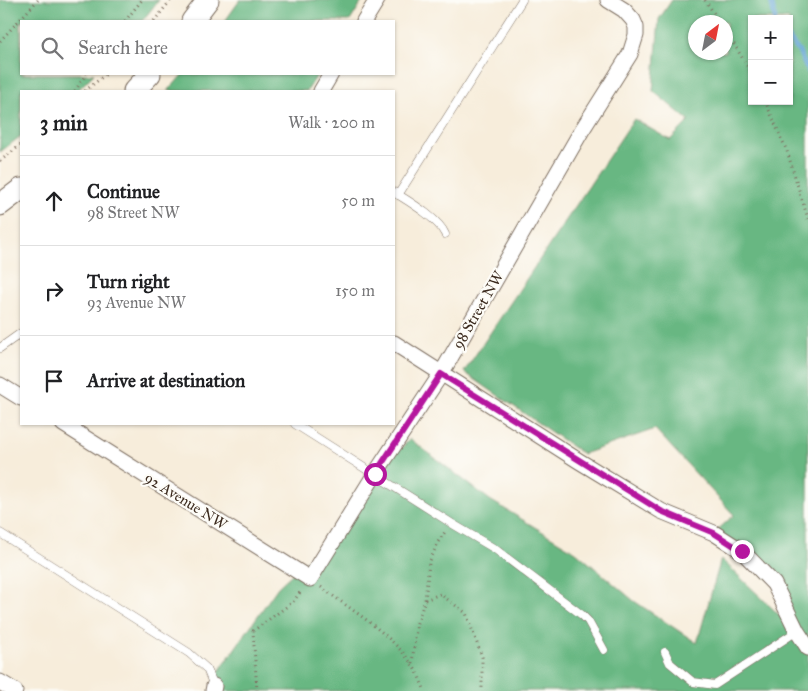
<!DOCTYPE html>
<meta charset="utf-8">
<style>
:root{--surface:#fff;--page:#f6f6f6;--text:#202124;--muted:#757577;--line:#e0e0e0}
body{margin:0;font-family:"IM FELL Great Primer",serif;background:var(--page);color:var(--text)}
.controls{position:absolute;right:15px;top:15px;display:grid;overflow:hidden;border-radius:0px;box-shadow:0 1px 4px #0004}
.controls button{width:45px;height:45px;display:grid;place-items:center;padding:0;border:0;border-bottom:1px solid var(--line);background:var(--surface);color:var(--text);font:25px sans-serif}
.compass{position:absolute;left:688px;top:15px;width:45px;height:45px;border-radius:50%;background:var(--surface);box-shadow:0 1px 4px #0004;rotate:32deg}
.stop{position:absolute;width:15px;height:15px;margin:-11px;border:4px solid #b5179e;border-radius:50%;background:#fff}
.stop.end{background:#b5179e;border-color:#fff;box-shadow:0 1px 5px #0008}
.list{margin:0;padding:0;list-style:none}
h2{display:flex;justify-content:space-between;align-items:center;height:65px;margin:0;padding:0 20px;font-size:21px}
h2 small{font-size:16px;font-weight:400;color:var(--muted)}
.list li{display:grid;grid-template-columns:32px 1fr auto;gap:15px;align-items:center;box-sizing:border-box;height:90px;padding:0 20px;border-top:1px solid var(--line)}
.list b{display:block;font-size:19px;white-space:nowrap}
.list p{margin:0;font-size:16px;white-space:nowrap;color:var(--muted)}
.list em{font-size:16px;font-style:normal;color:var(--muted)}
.icon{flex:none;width:28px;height:28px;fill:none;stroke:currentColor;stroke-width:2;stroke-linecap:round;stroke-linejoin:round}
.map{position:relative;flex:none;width:808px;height:691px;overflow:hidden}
.search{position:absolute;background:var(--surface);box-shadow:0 1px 4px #0004;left:20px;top:20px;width:375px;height:55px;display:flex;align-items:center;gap:12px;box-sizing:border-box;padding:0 18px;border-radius:0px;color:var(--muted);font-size:19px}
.panel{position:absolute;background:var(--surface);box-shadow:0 1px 4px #0004;left:20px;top:90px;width:375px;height:335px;border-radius:0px}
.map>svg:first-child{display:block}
</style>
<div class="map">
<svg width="808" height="691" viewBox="0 0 808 691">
<rect width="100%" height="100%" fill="#fdfcf7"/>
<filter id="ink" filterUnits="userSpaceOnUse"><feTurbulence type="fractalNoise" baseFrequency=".02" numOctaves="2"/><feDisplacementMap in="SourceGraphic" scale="10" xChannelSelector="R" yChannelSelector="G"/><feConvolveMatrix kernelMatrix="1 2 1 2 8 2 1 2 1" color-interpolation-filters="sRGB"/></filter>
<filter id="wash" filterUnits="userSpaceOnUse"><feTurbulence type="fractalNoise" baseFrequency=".0096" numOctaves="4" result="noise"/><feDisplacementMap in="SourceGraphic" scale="20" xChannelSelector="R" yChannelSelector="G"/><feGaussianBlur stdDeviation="1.12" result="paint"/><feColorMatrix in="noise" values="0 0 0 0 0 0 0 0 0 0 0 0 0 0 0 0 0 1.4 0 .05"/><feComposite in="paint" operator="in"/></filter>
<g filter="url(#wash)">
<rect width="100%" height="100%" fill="#f7eddb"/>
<g fill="#68b782" stroke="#527050" fill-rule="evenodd">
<path d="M0,0h159l-17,21h-121v53h73l-17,17h-56v45l-21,16z"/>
<path d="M240,0h123l-13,21h-125z"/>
<path d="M672,0h136v691h-588l-3,-17 61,-87 40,-37 57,-76 35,-35 80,61 86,52 58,49 63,42 24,-84 74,71 -21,-46 -60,-51 20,-18 -79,-86 -72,25 -119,-82 170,-253 36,21 19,-19 -36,-30 6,-72zM752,19h37v82h-37zM696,22h30v30h-30z"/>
<path d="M183,74h135l-11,17h-139z"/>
</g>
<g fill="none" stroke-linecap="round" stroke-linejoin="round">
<g stroke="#5ca0d1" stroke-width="5">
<path d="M771,0l4,19"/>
<path d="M789,38l10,14 9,19"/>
</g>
</g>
</g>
<g filter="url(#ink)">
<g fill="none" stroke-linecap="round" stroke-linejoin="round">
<defs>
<g id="lane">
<path d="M394,192c14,9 44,26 51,42"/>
<path d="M398,195l124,-195"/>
<path d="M0,348l21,-15"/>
<path d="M295,424l156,99 44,26 87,66 6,6 16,29"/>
<path d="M0,533l189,120 18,16 7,17"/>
<path d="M665,652l5,11 23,19 22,3 82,-54"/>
</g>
<g id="street">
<path d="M364,21l13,-21"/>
<path d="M321,91l10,-17"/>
<path d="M394,343l185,118 82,50 53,22 28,18 32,33 23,47 11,17"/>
<path d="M0,385l21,13"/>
<path d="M63,424l247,155 65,-105 66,-100 141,-244 48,-76 6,-19v-8l-3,-7 -9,-10 -16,-10"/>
<path d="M0,682l15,9"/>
<path d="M213,691l1,-5"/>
</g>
<g id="secondary">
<path d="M192,21l16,-21"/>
<path d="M134,91l16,-17"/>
<path d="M0,205l21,-16"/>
</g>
</defs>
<use href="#lane" stroke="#7d6e60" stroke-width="9"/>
<use href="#street" stroke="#7d6e60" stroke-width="17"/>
<use href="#secondary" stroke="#7d6e60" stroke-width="23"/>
<g stroke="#7d6e60" stroke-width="3" stroke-dasharray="1 4" stroke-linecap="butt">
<path d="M705,0l15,22"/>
<path d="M125,21l17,-21"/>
<path d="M154,21l17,-21"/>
<path d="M726,31l26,43"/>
<path d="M0,41l38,-41"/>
<path d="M75,91l11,-17"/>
<path d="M85,91l21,-17"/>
<path d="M765,101l22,50 21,68"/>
<path d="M0,161l21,-16"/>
<path d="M321,587c29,22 69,46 90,76 6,8 10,19 14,28"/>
<path d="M425,600l15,-6 26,19 16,44v34"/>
<path d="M412,663l5,-40 8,-23 4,-37 9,-21 7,-10"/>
<path d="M257,691l-4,-60 40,-29 8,-11"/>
</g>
<use href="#lane" stroke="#fff" stroke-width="8"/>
<use href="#street" stroke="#fff" stroke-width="15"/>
<use href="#secondary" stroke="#fff" stroke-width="21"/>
</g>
</g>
<g fill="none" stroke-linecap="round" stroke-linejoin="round" filter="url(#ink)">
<path stroke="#b5179e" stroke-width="6" d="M375,474l66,-100 220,137 53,22 28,18"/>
</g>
<g text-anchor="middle" stroke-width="4.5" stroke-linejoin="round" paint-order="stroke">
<g font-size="15" fill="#3b2a1e" stroke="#fdfcf7">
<text transform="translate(478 310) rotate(-60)" y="5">98 Street NW</text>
<text transform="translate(186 501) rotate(32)" y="5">92 Avenue NW</text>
</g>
</g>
</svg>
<div class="controls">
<button>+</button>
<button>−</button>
</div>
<svg class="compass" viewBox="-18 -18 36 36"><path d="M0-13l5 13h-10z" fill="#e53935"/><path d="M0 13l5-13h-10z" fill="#757577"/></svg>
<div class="stop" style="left:375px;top:474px"></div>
<div class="stop end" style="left:742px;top:551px"></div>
<div class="search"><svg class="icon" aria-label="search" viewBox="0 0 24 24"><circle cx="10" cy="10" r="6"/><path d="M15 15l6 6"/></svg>Search here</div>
<section class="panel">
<h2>3 min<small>Walk · 200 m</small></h2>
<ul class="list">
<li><svg class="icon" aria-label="ahead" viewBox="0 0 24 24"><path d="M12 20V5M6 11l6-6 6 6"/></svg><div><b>Continue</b><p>98 Street NW</p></div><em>50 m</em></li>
<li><svg class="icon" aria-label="right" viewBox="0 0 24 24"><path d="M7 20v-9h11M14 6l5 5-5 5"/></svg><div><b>Turn right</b><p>93 Avenue NW</p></div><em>150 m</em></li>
<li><svg class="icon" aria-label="arrive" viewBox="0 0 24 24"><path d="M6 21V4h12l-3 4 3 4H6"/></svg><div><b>Arrive at destination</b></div></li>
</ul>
</section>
</div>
